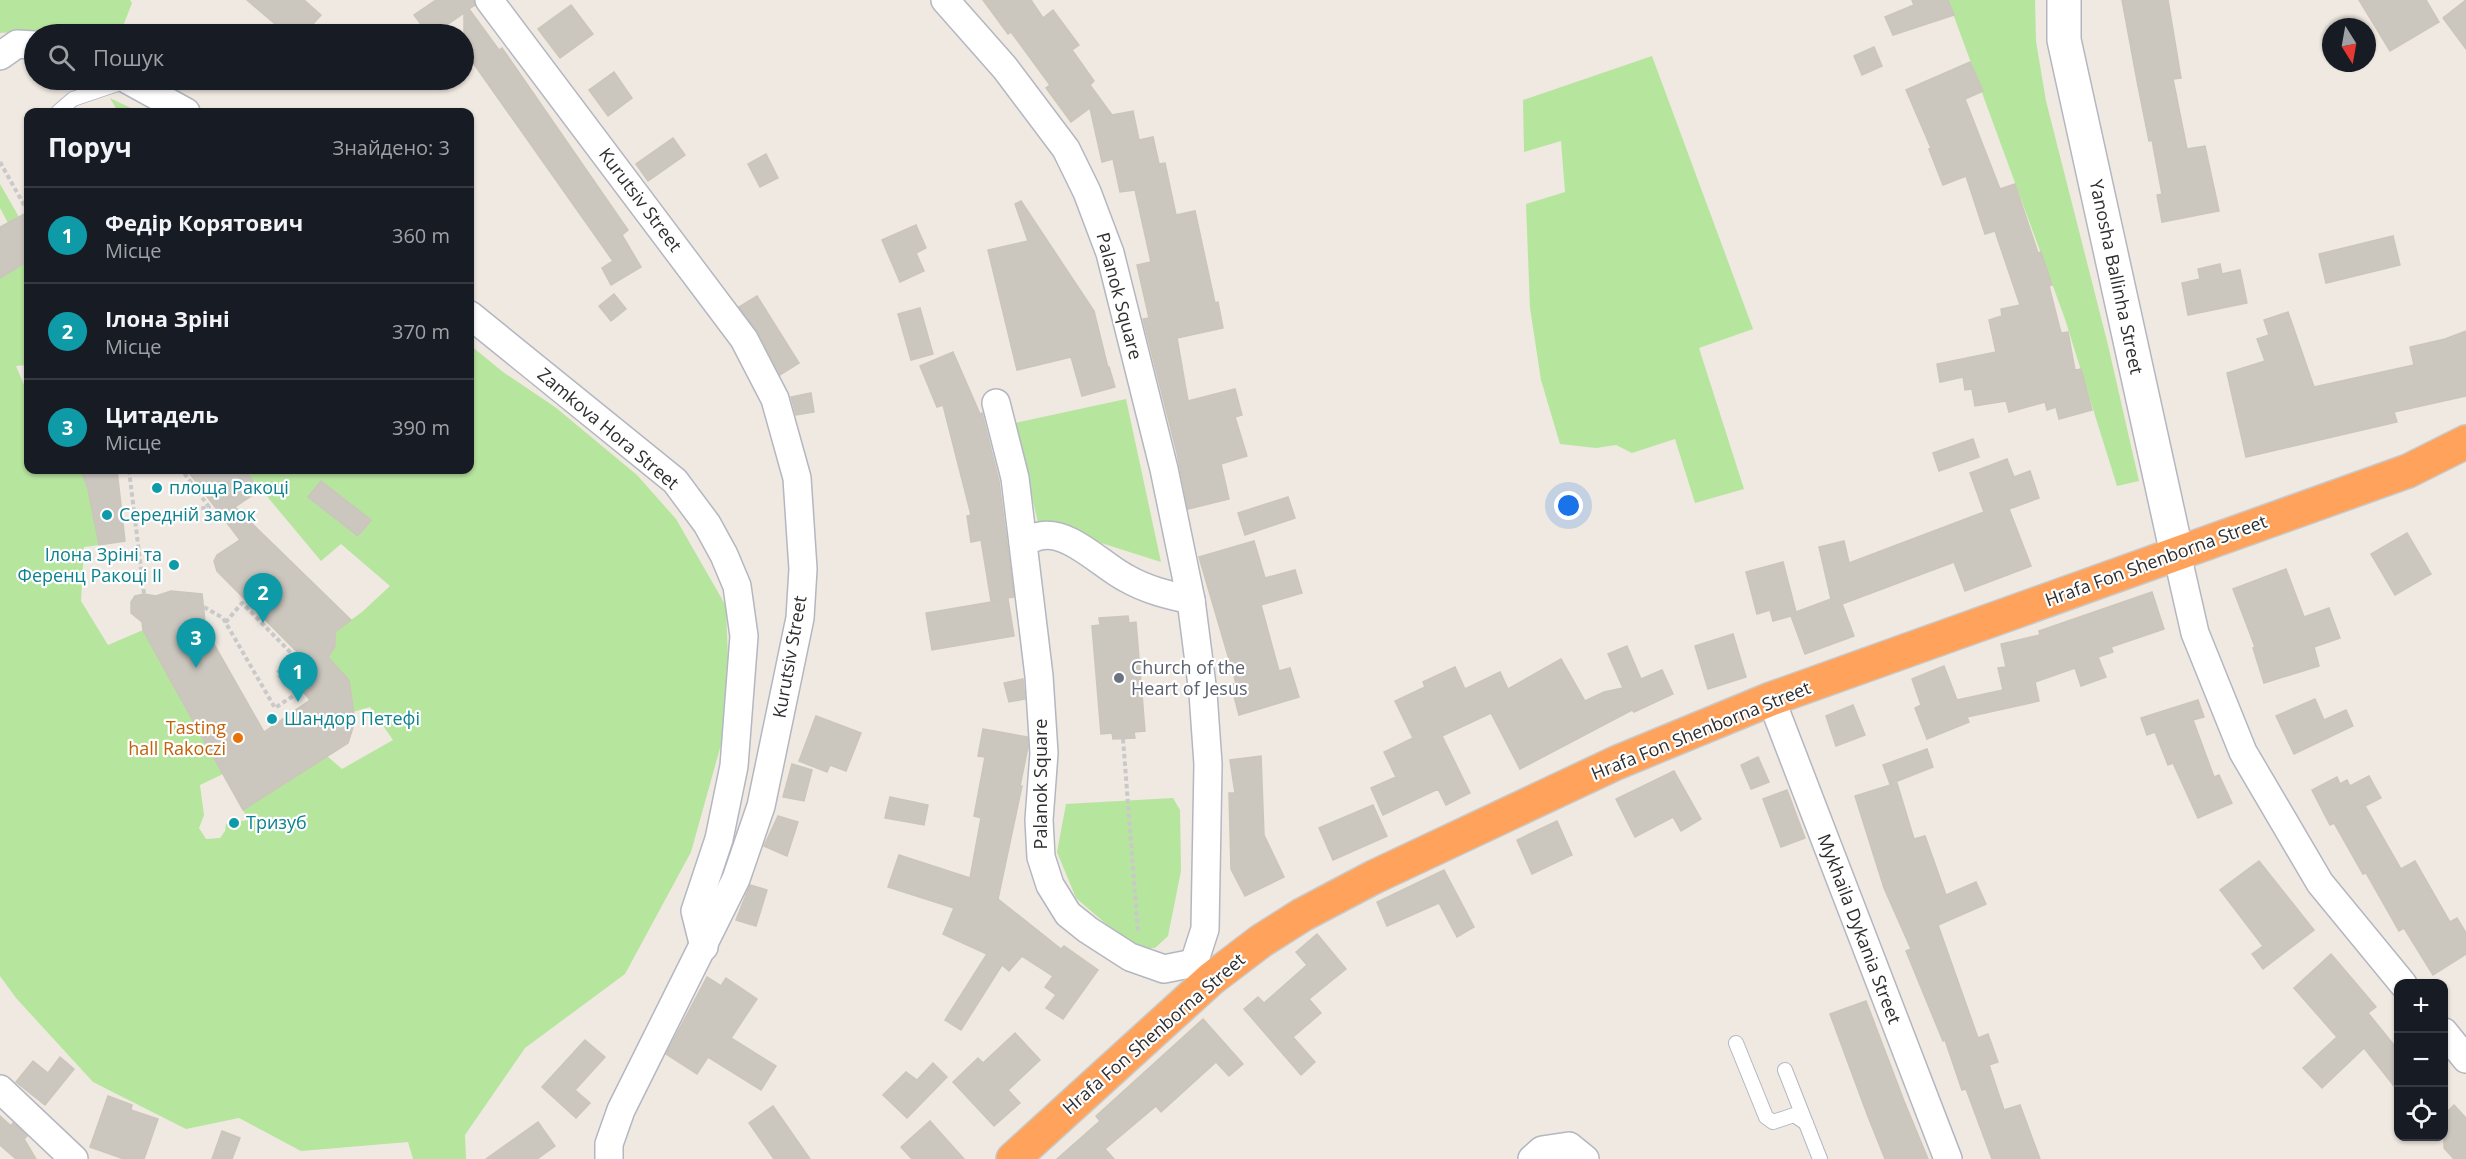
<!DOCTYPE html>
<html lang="uk">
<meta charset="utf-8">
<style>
:root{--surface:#171b24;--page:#20242c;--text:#f1f3f6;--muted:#9ea1a6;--line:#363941;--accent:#2563eb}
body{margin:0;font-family:"Open Sans",sans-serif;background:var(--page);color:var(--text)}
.controls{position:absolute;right:18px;bottom:18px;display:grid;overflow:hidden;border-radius:12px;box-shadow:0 2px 4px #0004}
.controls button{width:54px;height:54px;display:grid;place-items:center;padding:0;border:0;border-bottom:2px solid var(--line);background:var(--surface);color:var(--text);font:30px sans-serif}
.compass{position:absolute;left:2322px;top:18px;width:54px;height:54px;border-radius:50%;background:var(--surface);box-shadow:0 2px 4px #0004;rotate:169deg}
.you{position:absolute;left:1569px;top:506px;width:21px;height:21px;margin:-15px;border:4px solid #fff;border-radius:50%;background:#1a73e8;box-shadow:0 0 0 9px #1a73e833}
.badge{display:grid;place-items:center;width:39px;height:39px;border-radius:50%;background:var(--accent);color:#fff;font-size:20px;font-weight:700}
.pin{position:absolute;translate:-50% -50px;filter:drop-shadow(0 2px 3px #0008)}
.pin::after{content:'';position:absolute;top:32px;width:21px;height:18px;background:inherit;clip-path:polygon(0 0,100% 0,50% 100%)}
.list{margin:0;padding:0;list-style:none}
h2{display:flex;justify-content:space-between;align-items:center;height:78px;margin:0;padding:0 24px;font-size:26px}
h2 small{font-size:20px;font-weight:400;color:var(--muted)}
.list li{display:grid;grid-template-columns:39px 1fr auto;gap:18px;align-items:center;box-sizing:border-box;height:96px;padding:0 24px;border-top:2px solid var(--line)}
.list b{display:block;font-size:22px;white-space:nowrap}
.list p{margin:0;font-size:20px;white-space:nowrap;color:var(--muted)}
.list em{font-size:20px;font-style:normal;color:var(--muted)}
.icon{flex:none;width:33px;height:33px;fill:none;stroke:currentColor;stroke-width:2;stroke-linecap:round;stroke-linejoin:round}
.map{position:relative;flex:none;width:2466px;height:1159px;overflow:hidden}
.search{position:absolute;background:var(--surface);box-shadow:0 2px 4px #0004;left:24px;top:24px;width:450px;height:66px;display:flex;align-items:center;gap:15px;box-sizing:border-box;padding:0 21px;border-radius:33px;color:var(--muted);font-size:22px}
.panel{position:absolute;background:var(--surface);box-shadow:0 2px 4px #0004;left:24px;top:108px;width:450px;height:366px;border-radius:12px}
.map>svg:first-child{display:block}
</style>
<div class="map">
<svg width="2466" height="1159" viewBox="0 0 2466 1159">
<rect width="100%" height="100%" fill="#efe9e1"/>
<g fill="#b6e59e" fill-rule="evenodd">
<path d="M0,0h130l2,3 -12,31h-82l-10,-3 -28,2z"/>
<path d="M1948,0h87l1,41 10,60 62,244 31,136 -22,5 -52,-167z"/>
<path d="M1652,56l101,273 -54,19 45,141 -49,14 -20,-64 -43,14 -16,-8 -20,3 -36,-4 -19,-64 -11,-72 -4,-104 39,-12 -4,-51 -37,11 -1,-52z"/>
<path d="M110,98l29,14h-21z"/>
<path d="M0,184l19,33 -11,6 -8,-15z"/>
<path d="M28,261v104l-12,1 12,28v76h53l7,19 11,56 -15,2 -3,54 27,44 35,-15 80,144 -23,11 4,30 -5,13 7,11 14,-1 5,-7 1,-7 22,-4 -5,-10 84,-54 15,13 51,-29 -23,-33 -17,5 -4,-32 -24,-27 10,-7 -2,-13 29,-21 28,-26 -49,-42 -20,17 -76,-91h225v-125l33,27 52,35 82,68 39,44 50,87 3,81 -7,54 -31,111 -66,122 -100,74 -60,87 1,24h-53l-5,-17 -107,9 -62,-33 -53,11 -93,-47 -77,-84 -16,-22v-698zM321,481l50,39 -12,16 -51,-39z"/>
<path d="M1126,399l35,163 -123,-39 -23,-100z"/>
<path d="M1173,798l7,12 1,61 -13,65 -13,12h-21l-58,-50 -19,-46 9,-48z"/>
</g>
<g fill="#cbc7bf" stroke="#cbc5ba" stroke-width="1.5">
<path d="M247,0h57l17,15 -17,19h-17z"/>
<path d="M436,0h38l1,5 -6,4 30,41 3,-2 126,182 -6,5 19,32 -30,18 -9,-17 11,-7 -149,-211v-37l-30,21h-6l-14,-19z"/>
<path d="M983,0h48l12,18 10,-8 26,35 -7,5 22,31 -4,4 22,30 21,-4 6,29 14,-3 6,27 6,-1 11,52 19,-4 20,92 3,-1 5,26 -46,10 11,63 47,-12 7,26 -7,2 12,39 -26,8 8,35 -41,10 -11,-56 -34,-134 6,-1 -12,-53 14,-3 -16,-72 -15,2 -7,-33 -11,3 -12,-54 -19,14 -25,-34 4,-3 -39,-53 -3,2z"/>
<path d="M1912,0h36l6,15 -61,20 -8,-18 29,-12z"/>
<path d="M2122,0h46l13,78 -8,1 14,70 18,-3 14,65 -57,11 -5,-27 5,-1 -10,-54 -3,1 -11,-55z"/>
<path d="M2359,0h67l13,22 -49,29z"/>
<path d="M2466,0v49l-23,-31z"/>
<path d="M571,5l22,29 -33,24 -22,-29z"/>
<path d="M1874,47l8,19 -20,9 -8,-19z"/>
<path d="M1970,62l13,29 -18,8 35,90 15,-5 23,69 3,-1 11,33 -3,1 12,47 7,-1 7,38 6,-1 11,41 -33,9 -3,-12 -9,3 -2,-8 -36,10 -3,-11 -31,5 -3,-17 -7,1 -2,-13 -23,5 -3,-18 59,-12 -7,-32 13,-4 -1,-7 19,-4 -25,-74 -10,3 -19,-58 -23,9 -14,-36 2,-1 -25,-58z"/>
<path d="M614,72l18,26 -24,18 -19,-26z"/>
<path d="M673,138l12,17 -37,26 -12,-17z"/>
<path d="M766,154l12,24 -18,9 -12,-23z"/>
<path d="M1021,201l73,110 14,57 1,-1 6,20 -33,9 -11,-39 -54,13 -29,-120 40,-9 -13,-37z"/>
<path d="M28,212v49l-28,17v-51z"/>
<path d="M916,225l10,23 -10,5 8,18 -24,11 -18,-42z"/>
<path d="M2393,236l7,29 -74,18 -7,-29z"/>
<path d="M2220,264l2,10 18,-4 7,33 -59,12 -6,-32 18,-4 -2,-10z"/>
<path d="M614,294l12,15 -15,12 -12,-15z"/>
<path d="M757,296l42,67 -19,12 -22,-43 -19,-25z"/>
<path d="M920,308l13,46 -22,6 -13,-46z"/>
<path d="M2288,312l26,75 100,-22 -4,-18 35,-8 21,-8v65l-72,16 3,10 -151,35 -19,-84 38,-12 -8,-22 12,-4 -5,-15z"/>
<path d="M953,352l27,62 2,-1 17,68 15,116 -23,4 -10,-61 -10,2 -4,-26 4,-1 -28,-110 -6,2 -17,-41z"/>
<path d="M811,393l3,19 -18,3 -5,-18z"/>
<path d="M1973,439l6,18 -40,14 -6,-18z"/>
<path d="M2007,459l7,18 16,-6 9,27 -30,11 22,57 -66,25 -11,-29 -112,42 12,32 -49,18 -14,-38 -18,5 -3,-11 -13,4 -11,-42 37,-10 13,50 35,-13 -12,-52 25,-6 5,22 135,-51 -14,-39z"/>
<path d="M81,470h36l8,71 -26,4 -11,-56z"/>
<path d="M187,470h58l15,20 -25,17 116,113 -16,12v14l-7,11 21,23 6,41 -7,22 -105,67 -76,-136 -24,-44 -1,-8 -11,-9v-11l4,-6 9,-2 12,2 15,-5 31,3 4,36 58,102 46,-32 -20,-24 17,-14 -90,-91 -3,-10 3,-6 23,-15z"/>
<path d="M321,481l50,39 -13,16 -50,-39z"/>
<path d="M1288,497l7,21 -50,17 -7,-22z"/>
<path d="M2407,533l24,41 -36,21 -24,-41z"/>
<path d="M1254,541l11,37 30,-8 7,23 -41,12 18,66 11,-3 9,29 -60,18 -8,-30 5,-2 -37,-126z"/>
<path d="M2286,569l18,48 25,-9 11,30 -26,9 5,19 -55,17 -11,-35 2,-1 -22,-58z"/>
<path d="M2152,592l12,37 -53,18 2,5 -15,5 8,20 -25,9 -6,-18 -40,14 4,19 -72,16 2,5 -42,17 -12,-31 6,-3 -9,-26 32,-13 13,34 46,-10 -5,-22 8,-1 -5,-23 39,-9 -1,-4z"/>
<path d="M1008,599l6,37 -82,14 -6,-37z"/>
<path d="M1128,616l1,7 7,-1 9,109 -11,1 1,6 -22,1 -1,-6 -11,1 -9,-108 8,-1 -1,-7z"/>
<path d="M1733,634l13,43 -38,12 -13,-43z"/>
<path d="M1627,646l14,33 21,-9 11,24 -39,18 -2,-2 -112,59 -29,-56 -49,23 28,57 -24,12 -8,-16 -55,26 -12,-27 25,-11 -12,-25 29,-14 -18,-37 30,-14 -2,-5 32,-15 10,22 35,-17 8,17 53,-30 24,42 19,-9 19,-4 -15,-34z"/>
<path d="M1023,679l2,20 -16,3 -5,-19z"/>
<path d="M2315,699l9,21 22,-10 7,16 -59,28 -18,-38z"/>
<path d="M2198,700l6,17 -11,3 21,57 5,-2 13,28 -34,15 -25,-55 -5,2 -13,-33 -8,3 -6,-17z"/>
<path d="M1853,705l12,30 -29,11 -10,-30z"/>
<path d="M816,716l45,17 -15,38 -16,-6 -3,7 -28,-11z"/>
<path d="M983,729l44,8 1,10 -8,39h2l-24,113 63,50 3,-3 34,24 -35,49 -17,-11 10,-13 -11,-8 8,-11 -31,-20 -13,15 -7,-6 -41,65 -16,-10 42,-66 -44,-20 11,-26 -66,-21 11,-32 71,23 11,-60 -7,-2 11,-59 -7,-1z"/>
<path d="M1927,749l6,18 -43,17 -7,-19z"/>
<path d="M1261,756l3,79 20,42 -39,19 -14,-27 -2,-76h6l-5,-33z"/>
<path d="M1758,757l11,25 -18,7 -10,-24z"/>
<path d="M792,764l20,6 -8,31 -21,-4z"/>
<path d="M1674,771l27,48 -20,12 -8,-14 -38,20 -19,-38z"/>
<path d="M2369,776l12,22 -16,8 36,63 14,-8 35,61 7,-4 9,15v21l-33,21 -29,-47 -5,3 -33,-58 -3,1 -29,-51 -4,2 -18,-35 25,-13 3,7 7,-4 3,6z"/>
<path d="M1897,783l17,56 11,-3 21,59 30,-13 10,22 -48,21 40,113 10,-4 10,28 -9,3 15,45 16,-5 20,54h-48l-26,-70 -4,1 -17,-50 -2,1 -37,-90 5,-2 -27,-61 -29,-92z"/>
<path d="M1787,790l18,48 -24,9 -18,-48z"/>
<path d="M890,797l38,8 -4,20 -39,-7z"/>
<path d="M1373,805l14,31 -54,24 -14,-32z"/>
<path d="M778,816l20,6 -11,34 -23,-10z"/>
<path d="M1557,821l15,34 -40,19 -15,-34z"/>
<path d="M2259,861l55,69 -51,39 -11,-15 11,-8 -43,-56z"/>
<path d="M1444,870l30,57 -17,10 -18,-34 -52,23 -10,-24z"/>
<path d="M750,885l17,5 -11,36 -20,-6z"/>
<path d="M1317,934l29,35 -37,30 12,14 -28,24 22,25 -14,13 -57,-66 14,-12 6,6 43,-38 -11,-13z"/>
<path d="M2331,954l45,53 -8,6 30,37v41l-34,-43 -42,40 -19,-20 34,-31 -43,-49z"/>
<path d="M707,977l14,9 5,-8 31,21 -26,39 45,28 -15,24 -53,-33 -11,17 -31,-20z"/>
<path d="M1866,1001l38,100 24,58h-43l-18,-45 -37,-100z"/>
<path d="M1203,1019l40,45 -14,12 -13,-14 -55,50 -5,-6 -51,43 9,10h-57l43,-38 -4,-5z"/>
<path d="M1015,1033l25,27 -32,30 12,13 -26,23 -41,-44 25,-24 5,5z"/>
<path d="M585,1040l20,17 -30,33 15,13 -14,15 -34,-31z"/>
<path d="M60,1057l14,12 -29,36 -29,-23 17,-21 15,12z"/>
<path d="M933,1063l14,14 -40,41 -24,-23 23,-23 11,8z"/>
<path d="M108,1096l24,9 -1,5 27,9 -14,40h-20l-34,-12z"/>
<path d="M2454,1105l12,13v41h-12l-10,-11v-33z"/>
<path d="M773,1106l37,53h-36l-25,-36z"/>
<path d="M0,1116l11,10 2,-3 14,13 -3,3 12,20h-20l-16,-14z"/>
<path d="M930,1121l34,38h-52l-11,-12z"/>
<path d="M538,1122l17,24 -18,13h-51z"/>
<path d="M222,1131l18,7 -8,21h-20z"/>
</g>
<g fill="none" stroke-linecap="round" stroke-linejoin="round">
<defs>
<g id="lane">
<path d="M58,112l15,-13 56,-19"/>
<path d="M1736,1043l30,74 7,5 21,-7 12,8"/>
<path d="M1785,1070l35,89"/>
</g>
<g id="street">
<path d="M489,0l255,339 31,60 22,79 6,91 -3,49 -39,188 -25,73 -115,231 -12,34v15"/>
<path d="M945,0l60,68 61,81 21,43 23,61 54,216 27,131 12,93 5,71 -3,165 -11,34 17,16"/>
<path d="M0,56l17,-12 17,1"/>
<path d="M128,80l58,32"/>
<path d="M470,315l205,166 32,43 17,31 13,31 7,50 -10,130 -15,73 -24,72 9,36"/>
<path d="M996,403l19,75 24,198 5,77 -5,67 2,37 9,28 18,29 20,16 42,27 34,12 30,-6"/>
<path d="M1023,542c5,-2 12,-5 17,-6 30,-6 62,30 86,42 21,12 42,17 65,22"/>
<path d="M2177,554l18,79 48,119 77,131 83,101"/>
<path d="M1771,699l177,460"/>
<path d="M2444,1032l22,27"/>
<path d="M0,1089l74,70"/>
<path d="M1532,1159l10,-9 27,-4 16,13"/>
</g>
<path id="secondary" d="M2064,0v40l113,514"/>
<path id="highway" d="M1013,1159l198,-180 50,-38 41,-26 72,-38 242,-114 155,-64 637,-228 58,-29"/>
</defs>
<use href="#lane" stroke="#b4b7c1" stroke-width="16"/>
<use href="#street" stroke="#b4b7c1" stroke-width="30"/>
<use href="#secondary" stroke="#b4b7c1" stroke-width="36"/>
<use href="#highway" stroke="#c9c9c9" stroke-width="36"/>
<g stroke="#c9c9c9" stroke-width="4" stroke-dasharray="4.5 3" stroke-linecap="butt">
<path d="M0,162l28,50"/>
<path d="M129,470l15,124"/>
<path d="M135,521l74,-14 -27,-37"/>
<path d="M204,607l19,11 52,90 21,-14 -19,-21 18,-16 -53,-54 -17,20"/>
<path d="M1123,739l15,193"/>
</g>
<use href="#lane" stroke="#fff" stroke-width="14"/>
<use href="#street" stroke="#fff" stroke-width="27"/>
<use href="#secondary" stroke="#fff" stroke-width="33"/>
<use href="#highway" stroke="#ffa35c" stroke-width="33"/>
</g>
<g fill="#0f9aa8" stroke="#fff" stroke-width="2">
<circle cx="157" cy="488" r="6"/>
<circle cx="107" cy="515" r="6"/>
<circle cx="174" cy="565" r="6"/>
<circle cx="272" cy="719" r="6"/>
<circle cx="234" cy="823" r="6"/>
</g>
<circle fill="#6b7280" stroke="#fff" stroke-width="2" cx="1119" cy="678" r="6"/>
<circle fill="#e8710a" stroke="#fff" stroke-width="2" cx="238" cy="738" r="6"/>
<g text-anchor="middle" stroke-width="4.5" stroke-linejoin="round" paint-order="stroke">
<g font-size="18" fill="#2e2e2e" stroke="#fff">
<text transform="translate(640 200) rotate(53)" y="6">Kurutsiv Street</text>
<text transform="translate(2116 277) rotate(78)" y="6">Yanosha Ballinha Street</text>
<text transform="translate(1119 296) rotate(75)" y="6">Palanok Square</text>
<text transform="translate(608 429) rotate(40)" y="6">Zamkova Hora Street</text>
<text transform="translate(2156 561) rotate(-20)" y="6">Hrafa Fon Shenborna Street</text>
<text transform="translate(790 657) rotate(-80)" y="6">Kurutsiv Street</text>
<text transform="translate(1701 731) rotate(-22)" y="6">Hrafa Fon Shenborna Street</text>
<text transform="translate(1041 784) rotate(-90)" y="6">Palanok Square</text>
<text transform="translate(1859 929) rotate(69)" y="6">Mykhaila Dykania Street</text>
<text transform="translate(1154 1034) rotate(-41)" y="6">Hrafa Fon Shenborna Street</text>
</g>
<g font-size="18" fill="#0d838f" stroke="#fff" text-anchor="start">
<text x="169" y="494">площа Ракоці</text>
<text x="119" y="521">Середній замок</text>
<text x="162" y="561" text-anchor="end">Ілона Зріні та<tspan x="162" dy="21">Ференц Ракоці II</tspan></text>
<text x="284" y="725">Шандор Петефі</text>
<text x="246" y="829">Тризуб</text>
</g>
<g font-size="18" fill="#5b616d" stroke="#fff" text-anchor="start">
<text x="1131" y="674">Church of the<tspan x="1131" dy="21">Heart of Jesus</tspan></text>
</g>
<g font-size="18" fill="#c56008" stroke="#fff" text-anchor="end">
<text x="226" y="734">Tasting<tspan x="226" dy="21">hall Rakoczi</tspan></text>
</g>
</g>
</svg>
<div class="controls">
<button>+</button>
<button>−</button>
<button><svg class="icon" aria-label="locate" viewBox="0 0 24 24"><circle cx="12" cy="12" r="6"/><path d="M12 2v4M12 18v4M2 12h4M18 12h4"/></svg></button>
</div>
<svg class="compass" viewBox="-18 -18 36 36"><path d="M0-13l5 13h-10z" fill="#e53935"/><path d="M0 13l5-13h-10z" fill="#9ea1a6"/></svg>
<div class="you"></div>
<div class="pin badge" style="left:298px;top:702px;background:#0f9aa8">1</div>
<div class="pin badge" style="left:263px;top:623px;background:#0f9aa8">2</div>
<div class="pin badge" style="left:196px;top:668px;background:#0f9aa8">3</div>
<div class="search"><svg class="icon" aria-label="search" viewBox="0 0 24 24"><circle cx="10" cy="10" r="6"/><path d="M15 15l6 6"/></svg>Пошук</div>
<section class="panel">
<h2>Поруч<small>Знайдено: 3</small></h2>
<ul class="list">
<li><span class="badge" style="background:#0f9aa8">1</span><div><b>Федір Корятович</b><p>Місце</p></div><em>360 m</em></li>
<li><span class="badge" style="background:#0f9aa8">2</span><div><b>Ілона Зріні</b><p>Місце</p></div><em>370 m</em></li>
<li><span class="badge" style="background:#0f9aa8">3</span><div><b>Цитадель</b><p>Місце</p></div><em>390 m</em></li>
</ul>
</section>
</div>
